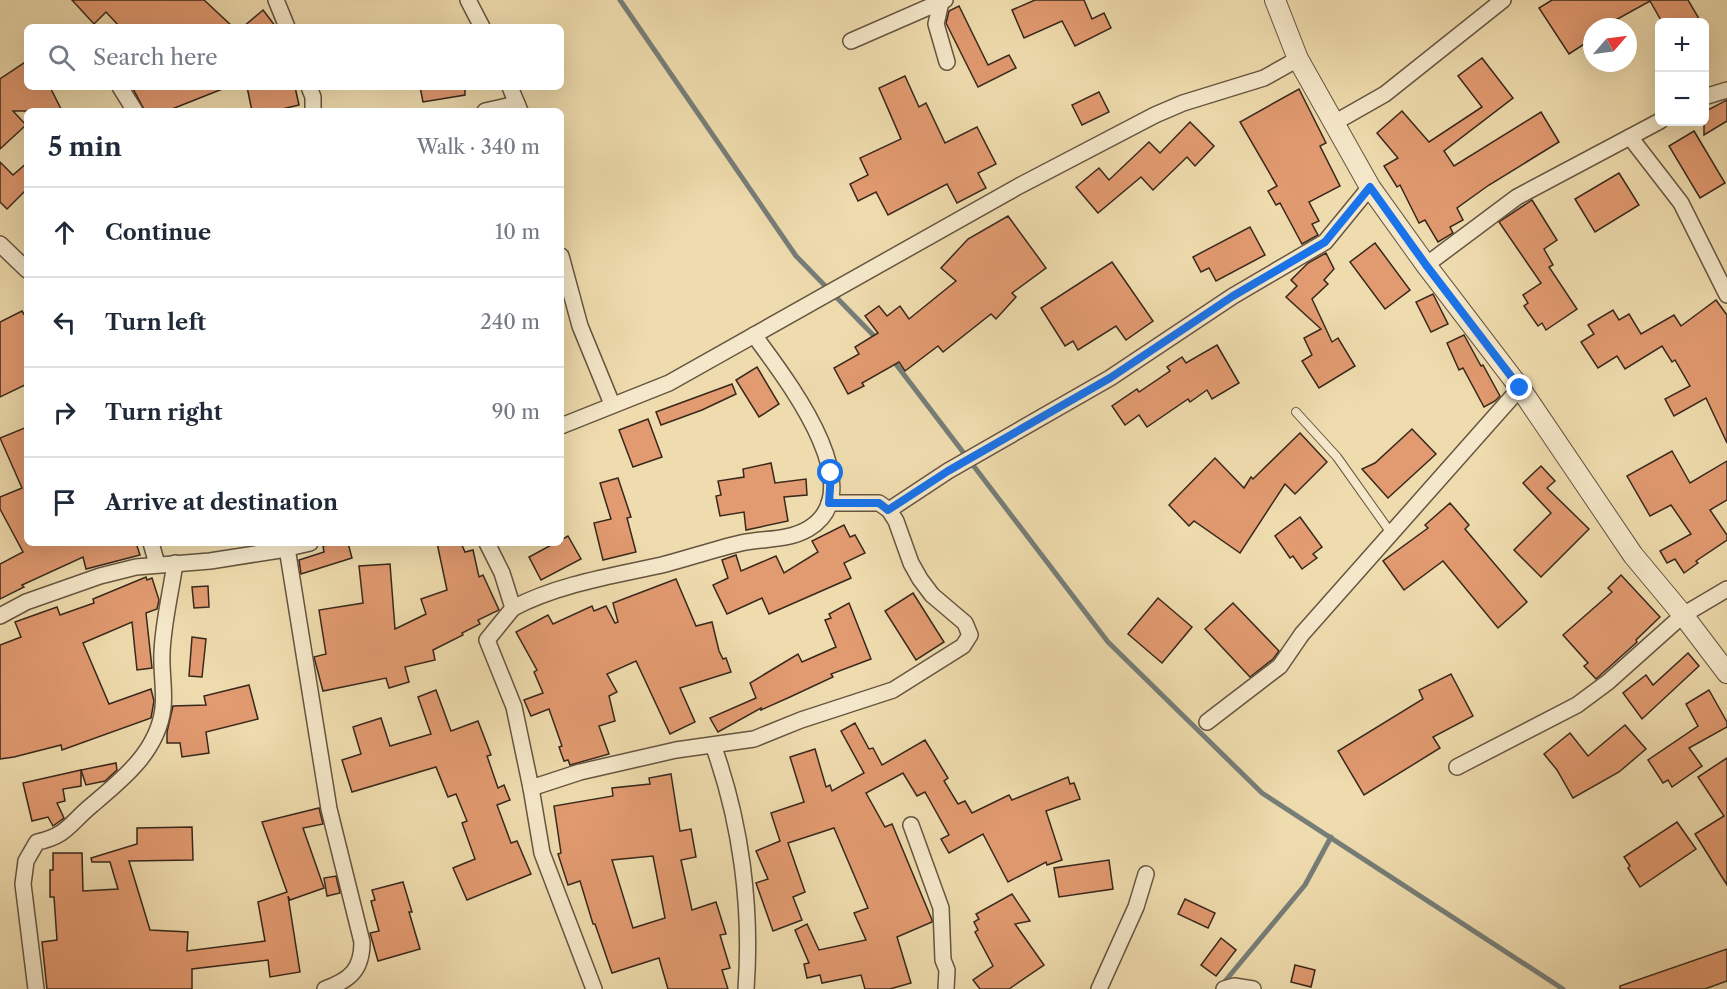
<!DOCTYPE html>
<meta charset="utf-8">
<style>
:root{--surface:#fff;--page:#f6f6f7;--text:#1f2937;--muted:#747a83;--line:#e0e1e3}
body{margin:0;font-family:"Libre Caslon Text",serif;background:var(--page);color:var(--text)}
.controls{position:absolute;right:18px;top:18px;display:grid;overflow:hidden;border-radius:9px;box-shadow:0 6px 24px #0002}
.controls button{width:54px;height:54px;display:grid;place-items:center;padding:0;border:0;border-bottom:2px solid var(--line);background:var(--surface);color:var(--text);font:30px sans-serif}
.compass{position:absolute;left:1583px;top:18px;width:54px;height:54px;border-radius:50%;background:var(--surface);box-shadow:0 6px 24px #0002;rotate:62deg}
.stop{position:absolute;width:18px;height:18px;margin:-14px;border:4px solid #1a73e8;border-radius:50%;background:#fff}
.stop.end{background:#1a73e8;border-color:#fff;box-shadow:0 2px 6px #0008}
.list{margin:0;padding:0;list-style:none}
h2{display:flex;justify-content:space-between;align-items:center;height:78px;margin:0;padding:0 24px;font-size:26px}
h2 small{font-size:20px;font-weight:400;color:var(--muted)}
.list li{display:grid;grid-template-columns:39px 1fr auto;gap:18px;align-items:center;box-sizing:border-box;height:90px;padding:0 24px;border-top:2px solid var(--line)}
.list b{display:block;font-size:22px;white-space:nowrap}
.list em{font-size:20px;font-style:normal;color:var(--muted)}
.icon{flex:none;width:33px;height:33px;fill:none;stroke:currentColor;stroke-width:2;stroke-linecap:round;stroke-linejoin:round}
.map{position:relative;flex:none;width:1727px;height:989px;overflow:hidden}
.search{position:absolute;background:var(--surface);box-shadow:0 6px 24px #0002;left:24px;top:24px;width:540px;height:66px;display:flex;align-items:center;gap:15px;box-sizing:border-box;padding:0 21px;border-radius:9px;color:var(--muted);font-size:22px}
.panel{position:absolute;background:var(--surface);box-shadow:0 6px 24px #0002;left:24px;top:108px;width:540px;height:438px;border-radius:9px}
.map>svg:first-child{display:block}
</style>
<div class="map">
<svg width="1727" height="989" viewBox="0 0 1727 989">
<rect width="100%" height="100%" fill="#efdcae"/>
<filter id="stains"><feTurbulence type="fractalNoise" baseFrequency=".00333" numOctaves="4"/><feColorMatrix values="0 0 0 0 .2 0 0 0 0 .09 0 0 0 0 .02 0 0 0 .5 -.17"/></filter>
<radialGradient id="worn" r=".72"><stop offset=".6" stop-color="#630" stop-opacity="0"/><stop offset="1" stop-color="#630" stop-opacity=".3"/></radialGradient>
<g fill="none" stroke-linecap="round" stroke-linejoin="round">
<g stroke="#767e78" stroke-width="5">
<path d="M620,0l176,256 82,84"/>
<path d="M892,359l216,283 154,151 301,196"/>
<path d="M1221,986l84,-101 26,-48"/>
</g>
</g>
<g fill="#e29a70" stroke="#38281c" stroke-width="1.5" fill-rule="evenodd">
<path d="M72,0h132l29,27h-113l-14,-15 -12,12z"/>
<path d="M1035,0h49l8,19 12,-6 7,15 -36,18 -13,-25 -38,17 -12,-28z"/>
<path d="M1552,0h136l13,22h-39l-12,-21 -47,26h-11v12l-23,15 -30,-46z"/>
<path d="M959,6l29,59 21,-10 7,13 -38,19 -32,-64 3,-12z"/>
<path d="M263,10l13,17h-33z"/>
<path d="M1482,58l31,40 -69,53 10,15 87,-54 18,30 -70,43 -32,23 6,12 -13,7 3,6 -15,9 -13,-22 -6,3 -19,-38 -3,2 -13,-21 14,-8 -21,-25 25,-22 27,31 53,-35 -24,-31z"/>
<path d="M27,61v26h23l12,24h-49l13,14 -26,24v-70z"/>
<path d="M905,76l14,31 7,-4 19,40 32,-16 19,37 -18,9 8,15 -29,15 -10,-19 -59,31 -12,-23 -18,9 -8,-17 18,-9 -8,-17 41,-19 -22,-51z"/>
<path d="M132,87h93v1l-58,23h-22z"/>
<path d="M247,87h48l4,18 -25,6h-22z"/>
<path d="M420,87h45v8l-42,7z"/>
<path d="M1299,89l27,54 -6,3 20,40 -31,16 10,19 -7,3 6,11 -16,9 -22,-41 -4,2 -8,-14 9,-5 -37,-64z"/>
<path d="M1099,92l10,20 -27,13 -10,-20z"/>
<path d="M1727,100v21l-23,14v-23z"/>
<path d="M1190,122l24,24 -19,20 -8,-9 -34,33 -12,-13 -43,36 -22,-26 23,-19 10,12 40,-38 11,11z"/>
<path d="M1694,131l31,52 -25,15 -31,-52z"/>
<path d="M0,162l13,13 14,-12v26l-20,20 -7,-7z"/>
<path d="M1619,173l20,32 -44,27 -20,-33z"/>
<path d="M1532,200l25,40 -13,9 9,16 -4,2 28,42 -31,21 -4,-7 -4,3 -14,-20 4,-3 -5,-8 18,-12 -42,-61z"/>
<path d="M1008,216l38,52 -34,25 4,4 -20,22 -5,-5 -48,38 -5,-6 -33,25 -6,-9 -37,21 2,3 -16,8 -14,-26 25,-14 -4,-7 23,-14 -13,-17 14,-10 8,10 13,-10 9,13 47,-38 -15,-13 27,-29z"/>
<path d="M1250,227l15,28 -49,26 -7,-13 -8,4 -8,-15z"/>
<path d="M1375,243l35,47 -25,19 -35,-47z"/>
<path d="M1326,253l8,16 -10,11 4,4 -16,15 20,43 6,-4 17,28 -36,22 -17,-27 10,-6 -8,-17 17,-9 -35,-32 11,-11 -6,-6 17,-17z"/>
<path d="M1112,262l41,59 -27,19 -10,-14 -38,24 -5,-9 -8,5 -24,-38z"/>
<path d="M1433,294l15,30 -17,8 -15,-30z"/>
<path d="M1716,300l11,15v128l-21,-45 -32,18 -9,-17 25,-13 -15,-26 -3,2 -10,-16 -37,23 -8,-13 -19,12 -17,-26 13,-8 -6,-9 25,-15 6,10 10,-6 12,20 33,-19 7,11z"/>
<path d="M22,311l5,8v65l-27,13v-75z"/>
<path d="M1464,335l17,31 2,-1 17,31 -5,5 -11,6 -21,-39 -4,2 -12,-27z"/>
<path d="M1217,345l22,38 -27,16 -5,-9 -17,12 -2,-3 -41,28 -8,-12 -14,10 -13,-19 25,-17 2,3 31,-21 -3,-4 15,-10 4,6z"/>
<path d="M757,367l22,37 -20,13 -23,-37z"/>
<path d="M732,384l4,10 -34,16 -41,15 -5,-13z"/>
<path d="M648,419l14,38 -29,10 -14,-37z"/>
<path d="M27,427v116h109l4,12 -54,14 -3,-12 -61,28 2,2 -24,12v-35l23,-12 -23,-43v-12l22,-9 -22,-50z"/>
<path d="M1412,429l24,25 -48,44 -26,-29 13,-6z"/>
<path d="M1300,433l27,29 -32,32 -10,-10 -45,69 -46,-32 -5,5 -20,-21 46,-47 29,30 7,-11 2,2z"/>
<path d="M1672,451l18,32 37,-22v39l-17,10 17,25v5l-31,21 2,2 -14,10 -9,-14 -8,4 -7,-12 31,-17 -20,-29 -21,11 -23,-40z"/>
<path d="M771,463l4,20 31,-4 1,16 -23,2 4,24 -42,9 -2,-18 -24,4 -4,-20 5,-1 -3,-14 26,-4 -1,-8z"/>
<path d="M1541,466l14,15 -8,7 42,41 -48,48 -27,-27 37,-37 -28,-30z"/>
<path d="M618,478l13,39 -4,1 9,34 -33,8 -9,-37 17,-4 -11,-36z"/>
<path d="M1450,503l19,22 -4,4 62,73 -29,26 -55,-67 -39,29 -21,-29 45,-33 -3,-3z"/>
<path d="M1300,517l22,30 -9,7 4,4 -15,11 -9,-13 -3,2 -15,-22z"/>
<path d="M844,525l6,12 5,-2 10,18 -21,10 7,15 -82,36 -7,-16 -35,16 -14,-29 15,-7 -6,-18 14,-5 5,16 35,-15 8,17 34,-21 -6,-11z"/>
<path d="M568,536l13,23 -40,21 -12,-23 26,-14h6v-3z"/>
<path d="M335,543h13l4,15 -51,16 -2,-14 25,-8 -1,-6z"/>
<path d="M437,543h24l4,9 8,-2 6,27 4,-2 16,35 -21,10 2,4 -18,9 1,2 -30,15 2,10 -30,7 4,15 -20,6 -3,-10 -63,13 -9,-34 12,-3 -7,-44 44,-7 -4,-37 31,-2 5,65 31,-15 -5,-15 26,-9z"/>
<path d="M1621,575l39,42 -24,23 1,2 -41,37 -12,-13 4,-3 -25,-28 49,-43 -4,-4z"/>
<path d="M146,577l1,3 5,-2 7,22 -2,9 -11,4 6,55 -15,2 -5,-48 -49,21 26,61 42,-15 3,12 -3,17 -89,32 -1,-5 -47,12 -14,2v-114l21,-8 -6,-15 42,-15 3,8 34,-12 -1,-4z"/>
<path d="M676,579l20,47 16,-4 7,29 4,8 3,-1 5,14 -51,16 15,34 -25,12 -34,-73 -29,13 10,18 -8,4 6,25 -16,5 10,28 -39,11 -2,-5 -4,1 -5,-14 3,-1 -13,-37 -18,7 -7,-16 19,-7 -9,-21 3,-2 -21,-38 32,-17 5,9 39,-18 2,5 12,-5 9,17 3,-1 -5,-19z"/>
<path d="M208,586l1,21 -15,1 -2,-21z"/>
<path d="M913,593l31,49 -28,18 -31,-49z"/>
<path d="M1158,598l34,29 -30,36 -34,-29z"/>
<path d="M849,603l22,56 -40,15 2,3 -43,20 -29,13v-2l-43,24 -8,-14 46,-20 -6,-15 48,-29 4,8 34,-15 -11,-27 6,-2 -2,-4z"/>
<path d="M1233,603l46,48 -6,8 -23,18 -45,-48z"/>
<path d="M192,637l14,2 -4,38 -13,-1z"/>
<path d="M1688,653l11,13 -57,53 -19,-26 23,-18 7,10z"/>
<path d="M1451,674l22,42 -40,21 7,11 -76,47 -26,-44 85,-52 -4,-9z"/>
<path d="M249,685l9,34 -52,13 3,21 -27,4 -2,-14h-13v-11l6,-26 33,-1 -2,-9z"/>
<path d="M436,690l15,41 27,-10 13,34 -4,1 11,32 6,-3 6,15 -13,5 14,38 6,-2 14,33 -64,26 -14,-32 22,-9 -13,-36 5,-2 -11,-27 -8,3 -12,-30 -84,25 -10,-32 19,-6 -8,-27 28,-9 9,28 41,-12 -13,-37z"/>
<path d="M1709,690l18,32v5l-38,21 13,18 -30,21 -4,-7 -5,3 -15,-23 50,-34 -12,-22z"/>
<path d="M855,723l14,26 4,-1 9,17 43,-25 23,38 -4,3 14,23 7,-3 7,12 37,-18 3,5 56,-23 2,7 4,-1 6,16 -34,12 16,49 -15,5 -1,-3 -38,20 -25,-48 -34,19 -8,-14 8,-4 -24,-43 -8,4 -14,-23 -37,20 19,34 7,-3 40,96v2l-35,15 14,46 -21,6h-25l-4,-14 -39,8 -2,-8 -13,3 -3,-14 5,-1 -14,-33 12,-6 12,26 47,-10 -12,-27 14,-5 -34,-80 -46,15 17,49 -12,5 9,23 -29,11 -17,-48 12,-4 -12,-28 24,-10 -9,-28 33,-11 -14,-45 25,-8 11,38 4,-2 2,6 32,-18 -23,-42z"/>
<path d="M1625,725l21,24 -27,23 -46,26 -16,-28 -13,-16 26,-21 18,23z"/>
<path d="M1727,758v127l-32,-51 29,-18 -26,-39z"/>
<path d="M116,763l1,7 -12,11 -19,4 -5,-15z"/>
<path d="M81,770v16l-18,3 2,12 -8,2 7,15 -11,8 -5,-9 -16,4 -9,-38z"/>
<path d="M671,774l9,57 11,-2 5,28 -15,3 11,50 24,-8 10,32 -6,1 10,33 -8,2 6,19h-60l-9,-31 -47,15 -17,-49h-2l-13,-43 -12,4 -10,-31 3,-1 -7,-47 59,-10 -1,-8 38,-4 -1,-6zM653,856l12,62 -32,10 -21,-68z"/>
<path d="M319,808l4,16 -20,4 21,60 -34,12 -2,-4 12,76 -30,5 -2,-17 -76,9v20h-145l-5,-47 15,-2 -3,-43h-4v-27h3v-17h29l1,38 35,-2 -8,-27h-18l-1,-4 46,-14v-16l55,-1 1,33 -64,1 21,69 38,2 -1,19 78,-10 -7,-39 29,-10 -25,-70z"/>
<path d="M1677,822l19,27 -56,38 -12,-19 2,-2 -6,-9z"/>
<path d="M1109,860l4,29 -54,8 -5,-29z"/>
<path d="M336,876l4,17 -13,3 -3,-18z"/>
<path d="M403,882l9,30h-3l11,37 -42,12 -8,-28 9,-2 -8,-30 4,-1 -3,-10z"/>
<path d="M1012,894l18,27 -15,3 29,41 -35,24h-29l-7,-9 20,-14 -18,-34 3,-2 -4,-8 5,-3 -3,-5z"/>
<path d="M1185,899l30,14 -7,15 -30,-14z"/>
<path d="M1221,938l15,12 -20,26 -15,-11z"/>
<path d="M1727,949v32l-22,8h-85v-3z"/>
<path d="M1295,965l20,5 -4,17 -20,-5z"/>
</g>
<g fill="none" stroke-linecap="round" stroke-linejoin="round">
<defs>
<path id="service" d="M1296,412l41,45 54,76"/>
<g id="minor">
<path d="M276,0l11,27"/>
<path d="M468,0l14,27"/>
<path d="M941,2l-5,22 11,38"/>
<path d="M851,41l94,-41"/>
<path d="M120,87l15,24"/>
<path d="M309,87l4,10v14"/>
<path d="M510,87l10,24"/>
<path d="M1704,97l23,-7"/>
<path d="M485,111l32,-7"/>
<path d="M1334,123l51,-29 118,-94"/>
<path d="M1630,137l51,66 46,92"/>
<path d="M0,244l27,26"/>
<path d="M561,256l19,70 32,78"/>
<path d="M1426,265l91,-68 143,-76"/>
<path d="M561,426l108,-43 350,-197 136,-71 28,-12 81,-25 34,-19"/>
<path d="M889,510l59,-39 162,-93 123,-82 92,-54 45,-55"/>
<path d="M151,543l6,21"/>
<path d="M487,543l15,30 11,35 -26,32 27,67 17,81 49,-16 96,-22 78,-11 47,-19 92,-30 70,-44 7,-11 -5,-12 -33,-28 -12,-16 -9,-16 -15,-42 -7,-11 -10,-7h-50"/>
<path d="M287,548l42,261 33,133c0,28 -12,38 -37,47"/>
<path d="M513,608c46,-24 99,-32 149,-43 27,-7 53,-16 79,-22 23,-5 46,-2 67,-14 67,-39 -26,-155 -54,-194"/>
<path d="M0,616l26,-14 74,-26 36,-9 74,-6 70,-11 30,-7"/>
<path d="M1207,722l73,-56 22,-32 218,-246"/>
<path d="M713,745c28,77 39,162 33,244"/>
<path d="M1457,767l120,-62 31,-23 75,-67 44,-26"/>
<path d="M531,788l11,65 52,136"/>
<path d="M911,825l30,83 2,52 4,10 -1,19"/>
<path d="M36,989l-13,-105 3,-23 11,-19c30,-6 33,-19 55,-37 31,-26 66,-54 71,-97 2,-18 -2,-37 -1,-55 1,-30 9,-61 13,-90"/>
<path d="M1099,989l37,-82 10,-33"/>
<path d="M1224,989l10,-3 19,3"/>
</g>
<path id="tertiary" d="M1275,0l23,59 72,128 56,78 94,123 113,167 50,60 44,58"/>
</defs>
<use href="#service" stroke="#665540" stroke-width="10"/>
<use href="#minor" stroke="#665540" stroke-width="18"/>
<use href="#tertiary" stroke="#665540" stroke-width="22"/>
<use href="#service" stroke="#f5e8ca" stroke-width="8"/>
<use href="#minor" stroke="#f5e8ca" stroke-width="15"/>
<use href="#tertiary" stroke="#f5e8ca" stroke-width="20"/>
</g>
<g fill="none" stroke-linecap="round" stroke-linejoin="round">
<path stroke="#1a73e8" stroke-width="8" d="M831,473l-2,30h50l9,7 60,-39 162,-93 123,-82 92,-54 45,-55 56,78 94,123"/>
</g>
<rect width="100%" height="100%" filter="url(#stains)"/>
<rect width="100%" height="100%" fill="url(#worn)"/>
</svg>
<div class="controls">
<button>+</button>
<button>−</button>
</div>
<svg class="compass" viewBox="-18 -18 36 36"><path d="M0-13l5 13h-10z" fill="#e53935"/><path d="M0 13l5-13h-10z" fill="#747a83"/></svg>
<div class="stop" style="left:831px;top:473px"></div>
<div class="stop end" style="left:1520px;top:388px"></div>
<div class="search"><svg class="icon" aria-label="search" viewBox="0 0 24 24"><circle cx="10" cy="10" r="6"/><path d="M15 15l6 6"/></svg>Search here</div>
<section class="panel">
<h2>5 min<small>Walk · 340 m</small></h2>
<ul class="list">
<li><svg class="icon" aria-label="ahead" viewBox="0 0 24 24"><path d="M12 20V5M6 11l6-6 6 6"/></svg><div><b>Continue</b></div><em>10 m</em></li>
<li><svg class="icon" aria-label="left" viewBox="0 0 24 24"><path d="M17 20v-9H6M10 6l-5 5 5 5"/></svg><div><b>Turn left</b></div><em>240 m</em></li>
<li><svg class="icon" aria-label="right" viewBox="0 0 24 24"><path d="M7 20v-9h11M14 6l5 5-5 5"/></svg><div><b>Turn right</b></div><em>90 m</em></li>
<li><svg class="icon" aria-label="arrive" viewBox="0 0 24 24"><path d="M6 21V4h12l-3 4 3 4H6"/></svg><div><b>Arrive at destination</b></div></li>
</ul>
</section>
</div>
